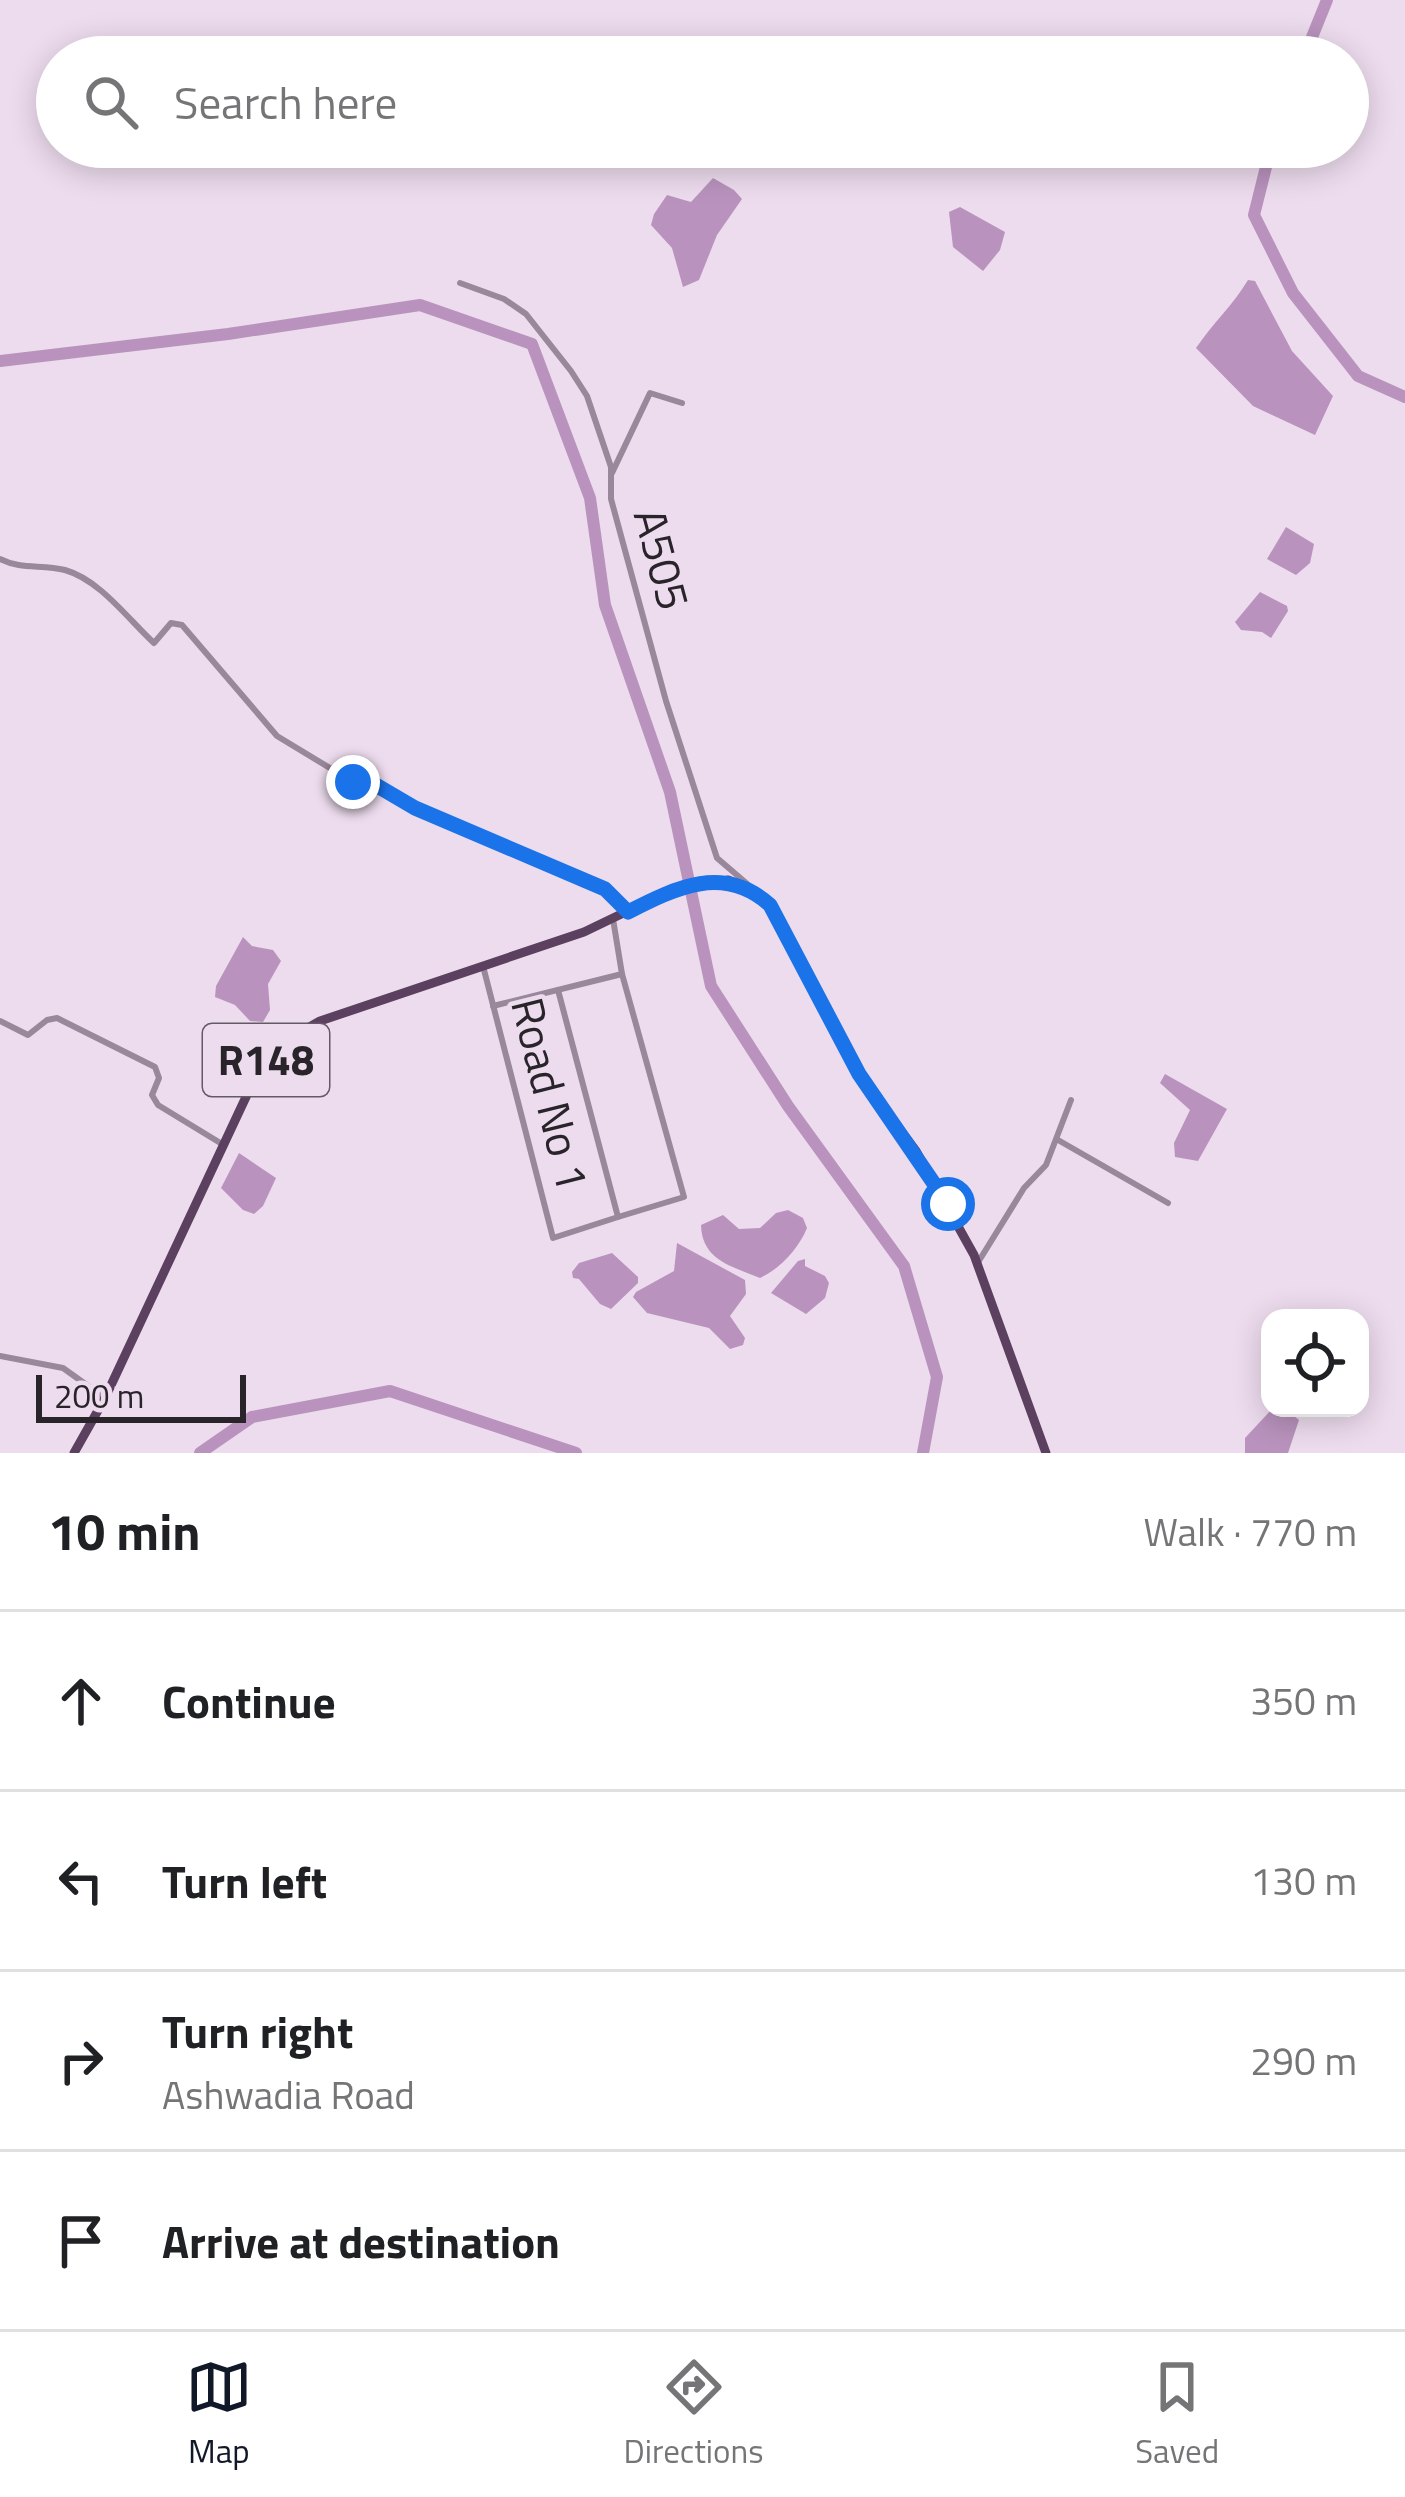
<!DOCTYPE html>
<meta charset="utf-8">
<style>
:root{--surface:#fff;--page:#f2f2f2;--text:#202124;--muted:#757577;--line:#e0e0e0;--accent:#111827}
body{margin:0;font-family:"Titillium Web",sans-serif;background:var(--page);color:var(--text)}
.controls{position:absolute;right:36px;bottom:36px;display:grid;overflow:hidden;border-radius:24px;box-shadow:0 6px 30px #0003}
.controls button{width:108px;height:108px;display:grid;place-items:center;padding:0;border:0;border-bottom:3px solid var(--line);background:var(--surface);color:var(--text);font:60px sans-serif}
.scale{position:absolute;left:36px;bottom:30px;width:210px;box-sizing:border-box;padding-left:12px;border:6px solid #29232a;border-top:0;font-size:33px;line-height:42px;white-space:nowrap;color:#29232a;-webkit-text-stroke:9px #eddcee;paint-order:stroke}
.stop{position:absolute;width:36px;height:36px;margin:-27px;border:9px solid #1a73e8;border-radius:50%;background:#fff}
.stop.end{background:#1a73e8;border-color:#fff;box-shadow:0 3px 12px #0008}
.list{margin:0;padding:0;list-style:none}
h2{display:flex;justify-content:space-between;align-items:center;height:156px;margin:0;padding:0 48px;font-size:51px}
h2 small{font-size:39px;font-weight:400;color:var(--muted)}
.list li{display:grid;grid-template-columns:78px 1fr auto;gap:36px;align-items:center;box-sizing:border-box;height:180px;padding:0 48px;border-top:3px solid var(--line)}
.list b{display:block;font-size:45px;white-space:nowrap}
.list p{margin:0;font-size:39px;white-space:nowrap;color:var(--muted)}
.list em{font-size:39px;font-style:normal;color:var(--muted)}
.icon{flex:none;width:66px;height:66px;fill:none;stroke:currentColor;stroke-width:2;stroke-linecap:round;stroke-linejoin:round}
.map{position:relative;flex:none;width:1405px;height:1453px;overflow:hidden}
.search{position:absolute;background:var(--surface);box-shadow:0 6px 30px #0003;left:36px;right:36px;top:36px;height:132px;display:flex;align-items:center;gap:30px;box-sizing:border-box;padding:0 42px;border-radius:66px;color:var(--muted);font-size:45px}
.sheet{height:876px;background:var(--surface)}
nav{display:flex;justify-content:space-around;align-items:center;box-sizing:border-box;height:168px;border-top:3px solid var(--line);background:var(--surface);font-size:33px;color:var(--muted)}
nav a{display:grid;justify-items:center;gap:6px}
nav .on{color:var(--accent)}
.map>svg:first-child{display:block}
</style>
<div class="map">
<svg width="1405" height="1453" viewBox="0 0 1405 1453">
<rect width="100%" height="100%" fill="#eddcee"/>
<g fill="#b993bd">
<path d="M713,178l21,12 8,9 -25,36 -18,45 -16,7 -11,-39 -21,-23 3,-11 13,-19 24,7z"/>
<path d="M960,207l45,25 -5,18 -17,21 -30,-24 -4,-35z"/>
<path d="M1248,280l7,1 37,70 41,45 -18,39 -62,-29 -57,-58c17,-25 37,-43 52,-68z"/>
<path d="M1286,527l28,17 -4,19 -14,12 -29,-16z"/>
<path d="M1260,592l27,14 1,5 -17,27 -9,-6 -21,-2 -6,-8z"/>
<path d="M243,937l9,9 21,4 8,11 -13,23 2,26 -7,12 -13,-1 -15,-16 -20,-8 1,-11z"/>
<path d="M1165,1074l62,35 -29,52 -23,-4 -1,-14 16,-33 -30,-27z"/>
<path d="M239,1153l37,25 -13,28 -9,8 -11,-4 -22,-22z"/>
<path d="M788,1210l15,8 4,10c-8,20 -27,41 -47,50 -29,-12 -58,-18 -59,-53l22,-10 16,14 21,-1 16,-15z"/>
<path d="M677,1243l68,37 1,14 -16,22 15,22 -2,7 -13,4 -21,-21 -62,-15 -14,-16 3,-5 38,-21z"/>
<path d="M612,1253l26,24v6l-27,26 -11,-5 -21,-25 -6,-1 -1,-6 7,-9z"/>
<path d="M805,1259v7l20,10 4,7 -4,15 -19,16 -35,-21 27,-32z"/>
<path d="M1273,1408h11l15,12 -11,33h-43v-15z"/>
</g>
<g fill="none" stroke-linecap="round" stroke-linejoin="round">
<g stroke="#b993bd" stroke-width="12">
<path d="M1304,57l23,-57"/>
<path d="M1271,147l-17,68 39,78 65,83 47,21"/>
<path d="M0,361l228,-27 192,-29 112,39 58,154 15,107 65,187 41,194 77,120 116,160 33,111 -14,76"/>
<path d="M200,1453l52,-36 138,-26 186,62"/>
</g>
<g stroke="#99889b" stroke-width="6">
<path d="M460,283l44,16 22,15 45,57 16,25 24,71v32l55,202 51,157 35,30"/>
<path d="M612,473l38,-80 32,10"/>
<path d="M0,559c21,11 42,5 65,11 35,10 63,49 89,73l17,-20 11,2 95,111 76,46 16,-1 46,27 190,81 20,21"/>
<path d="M613,919l9,55 62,223 -66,20"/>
<path d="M483,966l70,272 65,-21 -60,-227"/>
<path d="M493,1006l129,-32"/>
<path d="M0,1021l28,14 19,-15 10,-2 98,49 4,11 -7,17 6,10 64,39"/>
<path d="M1058,1140l110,63"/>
<path d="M977,1264l47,-76 22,-23 25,-65"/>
<path d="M0,1356l63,12 42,30"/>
</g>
<path stroke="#5c405f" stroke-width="9" d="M74,1453l31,-55 155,-331 20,-23 40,-23 264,-89 83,-40 61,-12 26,11 16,14 89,169 57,77 58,104 72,198"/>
</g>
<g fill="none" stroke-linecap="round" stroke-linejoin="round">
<path stroke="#1a73e8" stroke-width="15" d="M353,782l16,-1 46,27 190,81 23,23c49,-25 96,-48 142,-7l89,169 89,130"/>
</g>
<g text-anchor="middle" stroke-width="9" stroke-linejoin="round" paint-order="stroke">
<rect fill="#eddcee" stroke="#645a65" stroke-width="3" x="203" y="1024" width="126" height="72" rx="9"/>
<g font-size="42" font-weight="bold" fill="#29232a">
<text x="266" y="1075">R148</text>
</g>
<g font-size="45" fill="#29232a" stroke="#eddcee">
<text transform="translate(662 559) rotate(75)" y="16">A505</text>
<text transform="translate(550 1094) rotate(76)" y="16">Road No 1</text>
</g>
</g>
</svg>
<div class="controls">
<button><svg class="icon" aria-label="locate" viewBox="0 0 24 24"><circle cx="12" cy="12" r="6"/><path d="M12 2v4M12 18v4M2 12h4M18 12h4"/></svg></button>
</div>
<div class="scale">200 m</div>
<div class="stop" style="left:948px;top:1204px"></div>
<div class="stop end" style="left:353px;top:782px"></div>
<div class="search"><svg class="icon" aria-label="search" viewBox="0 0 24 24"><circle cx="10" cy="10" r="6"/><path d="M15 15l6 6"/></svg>Search here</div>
</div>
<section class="sheet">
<h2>10 min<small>Walk · 770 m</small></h2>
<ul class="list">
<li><svg class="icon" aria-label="ahead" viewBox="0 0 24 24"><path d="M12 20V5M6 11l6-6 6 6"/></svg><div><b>Continue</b></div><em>350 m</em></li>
<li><svg class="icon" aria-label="left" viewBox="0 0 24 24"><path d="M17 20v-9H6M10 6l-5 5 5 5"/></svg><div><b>Turn left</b></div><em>130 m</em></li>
<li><svg class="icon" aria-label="right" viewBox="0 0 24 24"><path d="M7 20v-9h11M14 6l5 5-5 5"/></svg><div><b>Turn right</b><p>Ashwadia Road</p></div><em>290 m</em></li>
<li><svg class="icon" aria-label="arrive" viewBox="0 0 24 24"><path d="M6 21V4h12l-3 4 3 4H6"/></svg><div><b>Arrive at destination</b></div></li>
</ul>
</section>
<nav>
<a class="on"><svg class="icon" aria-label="map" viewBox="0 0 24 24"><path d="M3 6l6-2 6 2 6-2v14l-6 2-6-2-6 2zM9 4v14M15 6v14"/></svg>Map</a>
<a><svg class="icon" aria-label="directions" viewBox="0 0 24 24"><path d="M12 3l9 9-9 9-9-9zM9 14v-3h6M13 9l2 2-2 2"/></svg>Directions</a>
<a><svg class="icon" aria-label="saved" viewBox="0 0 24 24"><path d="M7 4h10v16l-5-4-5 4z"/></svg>Saved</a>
</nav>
